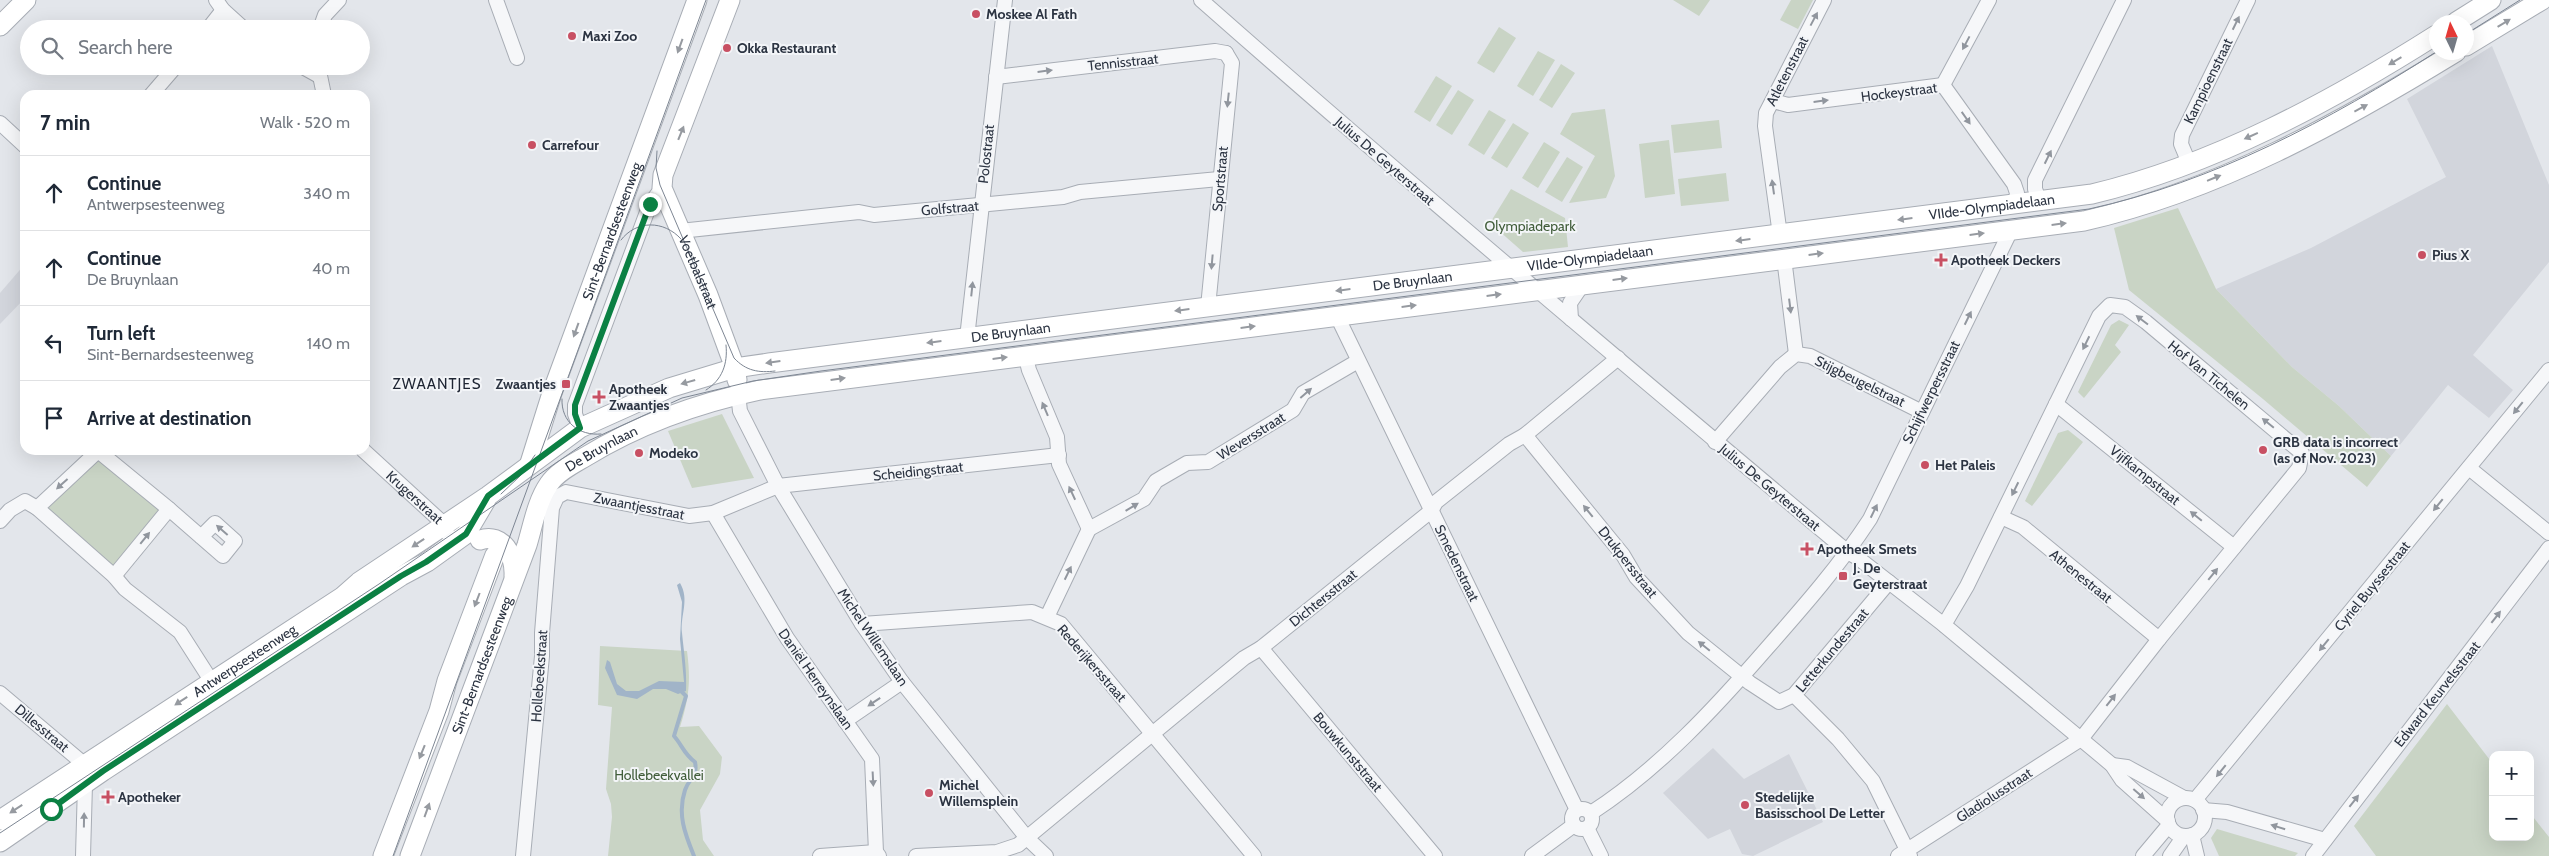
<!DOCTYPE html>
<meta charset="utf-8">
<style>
:root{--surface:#fff;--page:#f2f2f3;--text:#1f2937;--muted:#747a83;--line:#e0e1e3}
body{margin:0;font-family:Cabin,sans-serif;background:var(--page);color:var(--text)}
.controls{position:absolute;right:15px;bottom:15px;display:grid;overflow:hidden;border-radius:10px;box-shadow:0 5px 20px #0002}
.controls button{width:45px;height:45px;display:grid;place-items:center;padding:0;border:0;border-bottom:1px solid var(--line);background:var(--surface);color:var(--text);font:25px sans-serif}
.compass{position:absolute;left:2429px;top:15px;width:45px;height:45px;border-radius:50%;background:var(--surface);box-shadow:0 5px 20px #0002;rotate:355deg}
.stop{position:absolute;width:15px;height:15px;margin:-11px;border:4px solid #0b8043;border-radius:50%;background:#fff}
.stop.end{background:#0b8043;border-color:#fff;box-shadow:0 1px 5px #0008}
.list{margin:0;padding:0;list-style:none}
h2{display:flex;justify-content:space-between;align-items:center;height:65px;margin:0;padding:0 20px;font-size:21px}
h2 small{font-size:16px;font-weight:400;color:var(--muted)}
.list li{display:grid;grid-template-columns:32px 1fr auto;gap:15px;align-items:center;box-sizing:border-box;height:75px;padding:0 20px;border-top:1px solid var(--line)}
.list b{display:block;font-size:19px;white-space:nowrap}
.list p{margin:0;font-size:16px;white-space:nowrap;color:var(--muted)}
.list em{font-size:16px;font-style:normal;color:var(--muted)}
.icon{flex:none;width:28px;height:28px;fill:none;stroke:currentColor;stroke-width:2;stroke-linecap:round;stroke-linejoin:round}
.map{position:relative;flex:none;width:2549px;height:856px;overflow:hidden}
.search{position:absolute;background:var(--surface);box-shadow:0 5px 20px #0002;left:20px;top:20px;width:350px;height:55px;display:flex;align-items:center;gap:12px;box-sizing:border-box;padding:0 18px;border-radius:28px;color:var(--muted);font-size:19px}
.panel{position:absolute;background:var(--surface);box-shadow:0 5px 20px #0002;left:20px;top:90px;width:350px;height:365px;border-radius:15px}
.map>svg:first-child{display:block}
</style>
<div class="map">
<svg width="2549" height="856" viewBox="0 0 2549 856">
<rect width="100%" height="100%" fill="#e3e6eb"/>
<g fill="#d2d5dc">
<path d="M2492,46l57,139v77l-76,93 40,35 -24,28 -41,-33 -57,71 -52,-50 -47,-39 -76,-78 95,-41 135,-71 -39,-78z"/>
<path d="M25,264v34l-25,26v-31z"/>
<path d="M1713,748l31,31 45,-25 34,68 -70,34 -11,-2 -12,-25 -22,10 -45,-46z"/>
</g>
<g fill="#c9d4c5">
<path d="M1673,0h37l-11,16z"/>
<path d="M1791,0h22l-15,29 -18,-9z"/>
<path d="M1499,27l17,11 -22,35 -17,-10z"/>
<path d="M1538,51l17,9 -22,36 -16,-10z"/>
<path d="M1561,64l14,9 -23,35 -13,-8z"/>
<path d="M1436,76l16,10 -22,36 -16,-10z"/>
<path d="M1458,90l16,10 -22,35 -16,-10z"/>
<path d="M1605,109l10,67 -9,22 -37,5 26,-47 -35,-22 12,-21z"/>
<path d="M1489,110l17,10 -22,35 -16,-10z"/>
<path d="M1719,120l3,28 -48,5 -3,-28z"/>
<path d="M1513,123l16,10 -22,35 -16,-10z"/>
<path d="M1669,140l6,54 -30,4 -6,-54z"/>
<path d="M1544,142l16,10 -22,36 -16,-10z"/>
<path d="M1567,157l16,10 -21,35 -17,-10z"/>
<path d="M1726,173l3,28 -48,5 -3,-27z"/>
<path d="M1511,189l54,29 3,29 -45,5 -33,-29z"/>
<path d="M2178,208l38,81 76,78 47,39 52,50 -24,31 -104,-88 -134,-109 -15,-62z"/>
<path d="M2119,320l10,5 -14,20 6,7 -37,46 -6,-6 33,-67z"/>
<path d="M722,414l32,64 -62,10 -24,-57z"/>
<path d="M2068,430l15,12 -51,64 -7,-5 33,-68z"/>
<path d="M98,451l71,58 -55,67 -77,-68z"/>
<path d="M600,646l87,5c4,30 2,47 -7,76l19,-1 23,31 -2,17 -20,36 3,30 11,16h-106l4,-39 -1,-13 -5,-15 6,-82 -14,-2z"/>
<path d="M2447,704l46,60v73h37v-24l19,24v19h-173l-22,-30z"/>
<path d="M2217,829l81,24 -3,3h-76l-8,-18z"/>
</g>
<path fill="#a1b4c8" d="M680,583c10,17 0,32 2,50 2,20 5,38 4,58l-8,3 -12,-5h-13l-16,10 -20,-4 -12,-27 2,-8 3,2 7,22 9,7h13l20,-10 25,1 -4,-43 2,-37 -5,-17z"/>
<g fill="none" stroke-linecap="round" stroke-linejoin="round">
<path stroke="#a1b4c8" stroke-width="4" d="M680,690l6,6 -12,40c8,9 10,18 21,26 3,15 -6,16 -10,28 -8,24 0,44 9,66"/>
<defs>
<g id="street">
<path d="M216,0l7,10 21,19"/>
<path d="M496,0l21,58"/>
<path d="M1201,0c213,188 430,370 648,553l9,5 86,67 168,140 10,15 46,41"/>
<path d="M208,29l15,-19"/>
<path d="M320,29l5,-14 14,-15"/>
<path d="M301,66l18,10"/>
<path d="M318,66l6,29"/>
<path d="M996,77l219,-26 11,2"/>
<path d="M1943,85l46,-85"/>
<path d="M151,95l25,-29"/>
<path d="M1773,101l15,4 155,-20 71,99 3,9 -2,12"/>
<path d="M0,123l25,23"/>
<path d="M2189,163l-8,-19 1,-9 66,-135"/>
<path d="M2040,202l-5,-13v-9l89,-180"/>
<path d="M680,231l179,-19 15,3 189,-18 17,-5 139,-13"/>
<path d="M1780,235l-15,-109 1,-13 58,-113"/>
<path d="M1784,258l12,96"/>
<path d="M1208,307l24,-244 -6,-10"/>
<path d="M1337,316l240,494"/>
<path d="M1571,319l-1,-16 13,-19"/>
<path d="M967,338l38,-338"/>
<path d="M1025,354l4,16 28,67 2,27 30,65"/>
<path d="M738,394l2,17 38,75 84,138 40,58 125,156 19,18"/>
<path d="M2056,404l178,143"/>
<path d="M580,428l-5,-14v-9l75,-201 12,-16"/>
<path d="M1525,435l98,120 13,22 52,56 62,50 29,19 15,-7 95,-113"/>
<path d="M1715,442l65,-75 16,-13 14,2 112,56"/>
<path d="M97,450l72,59 -55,67"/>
<path id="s1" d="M363,450l82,75 2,8"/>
<path d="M98,451l-61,57 77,68 11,13 55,43 32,50"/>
<path d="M2469,468l80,65"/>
<path d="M169,509l54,47 12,-15 -20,-18 -14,14"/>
<path d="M713,513l74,125 85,121 4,93 3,4"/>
<path d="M2001,517l22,10 136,112"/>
<path d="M0,521l10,-11 15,-9 12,7"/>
<path d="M1089,529l55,-30 12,-18 31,-18 21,-1 85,-52 10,-17 55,-32"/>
<path d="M1047,617l42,-88"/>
<path d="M862,624l170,-12 29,12 193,232"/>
<path d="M1261,648l174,208"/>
<path d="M0,693l84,71"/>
<path d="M1794,695l44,44 35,42 37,75"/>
<path d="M845,721l57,-39"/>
<path d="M2112,765l15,2 57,31"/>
<circle cx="2186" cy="817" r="19"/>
<path d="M2195,800l354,-430"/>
<circle cx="1582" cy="819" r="10"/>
<path d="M2203,810l24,2 98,28"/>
<path d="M1591,813c68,-44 124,-105 177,-166 36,-41 72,-82 102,-128l141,-289"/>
<path d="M1587,828l14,28"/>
<path d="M2192,835l5,21"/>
<path d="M83,856l2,-72"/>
<path d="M523,856l19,-200v-23l10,-125 5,-11 9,-5 123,24 24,-3 65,-27 281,-31"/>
<path d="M820,856l56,-4"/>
<path d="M916,856l81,-4 21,-7 226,-187 17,-10 170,-137 5,-9 73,-58 16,-9 93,-77"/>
<path d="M1532,856l42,-31"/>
<path d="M1898,856l183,-117 78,-100 140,-171 3,-15 -156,-131 -21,-15 -15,-2 -11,11 -132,270 -23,39"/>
<path d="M2143,856l26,-31"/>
<path d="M2170,856l14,-20"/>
<path d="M2313,856l236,-308"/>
</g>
<g id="secondary">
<path id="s2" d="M730,0l-67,175 -1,13 46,107 27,73 2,12"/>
<path d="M2456,22l35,-22"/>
<path d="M0,26l26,-26"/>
<path d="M2466,46l76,-46"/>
<path id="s3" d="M530,463l22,-70 145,-393"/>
<path d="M480,540c23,-8 35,16 34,36"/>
<path id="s4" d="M0,820l342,-223 17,-15 129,-86 92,-68 89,-40 66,-20 34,-5 1323,-169c122,-29 240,-93 344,-159"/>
<path d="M0,842l103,-71 298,-195 26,-14 39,-28 20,-34"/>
<path d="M383,856l56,-145 8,-30 48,-126"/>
<path id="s5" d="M410,856l117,-311c6,-20 10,-44 22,-61 8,-12 24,-20 36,-27 54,-33 113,-54 175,-67l1324,-169c133,-30 256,-98 372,-169"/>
</g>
</defs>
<use href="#street" stroke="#a8adb5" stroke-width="16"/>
<use href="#secondary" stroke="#a8adb5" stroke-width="21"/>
<use href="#street" stroke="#f6f7f9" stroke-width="14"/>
<use href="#secondary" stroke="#fff" stroke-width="19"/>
<g stroke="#7d8693" stroke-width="1">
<path d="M2466,34l54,-34"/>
<path d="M657,151l-1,17 4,17 74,173c12,13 25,15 41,13"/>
<path d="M621,240c15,-20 43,-20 60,-1"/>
<path d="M706,390c16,-10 22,-26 20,-45"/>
<path d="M562,399c-1,23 17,37 39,35"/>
<path d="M501,494l19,-18 15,-21"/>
<path d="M0,833l379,-249 209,-143 94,-43 71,-17 68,-10 1268,-162c124,-27 241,-89 347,-157"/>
<path d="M393,856l313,-856"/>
</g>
</g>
<defs><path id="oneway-solid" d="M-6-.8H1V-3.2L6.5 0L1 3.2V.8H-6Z" transform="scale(1.25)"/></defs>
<g fill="#91969e">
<use href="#oneway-solid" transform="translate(1814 19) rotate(-62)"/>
<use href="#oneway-solid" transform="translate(2236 23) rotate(-64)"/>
<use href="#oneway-solid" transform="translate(1966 43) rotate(118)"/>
<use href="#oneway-solid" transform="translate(1045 71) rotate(-7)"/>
<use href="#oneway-solid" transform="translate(1228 100) rotate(96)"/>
<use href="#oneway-solid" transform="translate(1821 101) rotate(-7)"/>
<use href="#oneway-solid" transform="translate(1966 118) rotate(55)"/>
<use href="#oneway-solid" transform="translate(2048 157) rotate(-64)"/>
<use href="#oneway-solid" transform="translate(1773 187) rotate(-98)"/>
<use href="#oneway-solid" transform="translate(1212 262) rotate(95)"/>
<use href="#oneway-solid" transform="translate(972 289) rotate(-84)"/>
<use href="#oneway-solid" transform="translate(1790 306) rotate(83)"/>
<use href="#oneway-solid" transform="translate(1968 318) rotate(-64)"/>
<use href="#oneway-solid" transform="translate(2142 320) rotate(-143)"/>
<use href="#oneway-solid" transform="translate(2086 343) rotate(116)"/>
<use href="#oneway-solid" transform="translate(1306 393) rotate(-41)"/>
<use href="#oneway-solid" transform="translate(2518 408) rotate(129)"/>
<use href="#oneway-solid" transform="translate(1045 409) rotate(-113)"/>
<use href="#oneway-solid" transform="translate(2268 423) rotate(-141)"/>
<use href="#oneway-solid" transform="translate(62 484) rotate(138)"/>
<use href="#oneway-solid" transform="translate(2015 489) rotate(116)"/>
<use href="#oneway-solid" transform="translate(1072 493) rotate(-115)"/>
<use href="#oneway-solid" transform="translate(2438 505) rotate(129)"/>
<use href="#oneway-solid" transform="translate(1132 507) rotate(-31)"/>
<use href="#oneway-solid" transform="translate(1588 511) rotate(-129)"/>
<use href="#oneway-solid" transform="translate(1874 511) rotate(-64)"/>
<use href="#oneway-solid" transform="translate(2196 516) rotate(-141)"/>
<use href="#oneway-solid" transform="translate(222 530) rotate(-139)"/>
<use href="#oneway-solid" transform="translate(145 538) rotate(-51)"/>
<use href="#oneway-solid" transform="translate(1068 573) rotate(-64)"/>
<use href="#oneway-solid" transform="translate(2213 574) rotate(-51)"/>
<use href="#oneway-solid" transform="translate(2496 617) rotate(-52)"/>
<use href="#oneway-solid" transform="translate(2324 645) rotate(129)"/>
<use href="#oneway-solid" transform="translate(1704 646) rotate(-141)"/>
<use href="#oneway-solid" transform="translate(2111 700) rotate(-52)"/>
<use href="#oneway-solid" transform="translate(874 702) rotate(146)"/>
<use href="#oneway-solid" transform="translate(2221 771) rotate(129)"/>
<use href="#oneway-solid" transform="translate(873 779) rotate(87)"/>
<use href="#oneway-solid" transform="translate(2139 794) rotate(41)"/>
<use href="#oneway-solid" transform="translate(2354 801) rotate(-52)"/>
<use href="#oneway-solid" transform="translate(84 820) rotate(-89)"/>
<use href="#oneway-solid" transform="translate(2278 827) rotate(-163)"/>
</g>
<g fill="#969aa0">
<use href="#oneway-solid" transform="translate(2504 23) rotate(-31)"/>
<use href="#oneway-solid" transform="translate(680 46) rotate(110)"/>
<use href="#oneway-solid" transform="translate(2395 61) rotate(149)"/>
<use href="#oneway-solid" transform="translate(2361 108) rotate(-28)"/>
<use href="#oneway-solid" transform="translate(681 133) rotate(-68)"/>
<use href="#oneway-solid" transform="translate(2251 136) rotate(156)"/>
<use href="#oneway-solid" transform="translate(2214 178) rotate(-22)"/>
<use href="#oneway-solid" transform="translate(1905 219) rotate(173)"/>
<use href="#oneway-solid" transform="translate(2059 224) rotate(-7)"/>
<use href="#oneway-solid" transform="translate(1977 234) rotate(-7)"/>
<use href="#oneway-solid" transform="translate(1743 240) rotate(173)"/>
<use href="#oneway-solid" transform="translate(1816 254) rotate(-7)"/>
<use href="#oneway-solid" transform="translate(1620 279) rotate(-7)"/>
<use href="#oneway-solid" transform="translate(1343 290) rotate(173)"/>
<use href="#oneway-solid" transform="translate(1494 295) rotate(-7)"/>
<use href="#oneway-solid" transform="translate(1409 306) rotate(-7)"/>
<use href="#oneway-solid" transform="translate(1182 310) rotate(173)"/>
<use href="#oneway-solid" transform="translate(1248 327) rotate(-7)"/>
<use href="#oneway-solid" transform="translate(576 330) rotate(110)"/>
<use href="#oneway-solid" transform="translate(934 342) rotate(173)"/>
<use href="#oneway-solid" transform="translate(1000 358) rotate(-7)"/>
<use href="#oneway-solid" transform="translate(773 362) rotate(172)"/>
<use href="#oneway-solid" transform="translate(838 379) rotate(-8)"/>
<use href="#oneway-solid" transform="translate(688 382) rotate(164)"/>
<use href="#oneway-solid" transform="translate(418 543) rotate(146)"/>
<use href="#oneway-solid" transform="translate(477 600) rotate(111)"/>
<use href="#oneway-solid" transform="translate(181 701) rotate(147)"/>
<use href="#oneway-solid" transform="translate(422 752) rotate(112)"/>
<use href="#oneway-solid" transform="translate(16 809) rotate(147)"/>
<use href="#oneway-solid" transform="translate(427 810) rotate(-70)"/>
</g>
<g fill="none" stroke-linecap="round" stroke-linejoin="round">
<path stroke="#0b8043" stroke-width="6" d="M51,809l52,-38 298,-195 25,-14 40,-28 22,-38 92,-68 -5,-14v-9l75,-201"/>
</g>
<g fill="#c85063" stroke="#f3f5f8" stroke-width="2">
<circle cx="976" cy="14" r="5"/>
<circle cx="572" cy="36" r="5"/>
<circle cx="727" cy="48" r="5"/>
<circle cx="532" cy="145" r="5"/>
<circle cx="2422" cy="255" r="5"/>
<path d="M1938.5 252.5h5v5h5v5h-5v5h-5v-5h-5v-5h5z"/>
<rect x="561" y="379" width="10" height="10" rx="2.5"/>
<path d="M596.5 389.5h5v5h5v5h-5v5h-5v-5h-5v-5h5z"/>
<circle cx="2263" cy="450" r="5"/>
<circle cx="639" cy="453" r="5"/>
<circle cx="1925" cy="465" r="5"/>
<path d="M1804.5 541.5h5v5h5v5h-5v5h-5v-5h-5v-5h5z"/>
<rect x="1838" y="571" width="10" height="10" rx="2.5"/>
<circle cx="929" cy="793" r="5"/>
<path d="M105.5 789.5h5v5h5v5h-5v5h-5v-5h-5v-5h5z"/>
<circle cx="1745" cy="805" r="5"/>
</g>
<g text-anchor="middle" stroke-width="4" stroke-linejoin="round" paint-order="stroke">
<g font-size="14" font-weight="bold" fill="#2c3442" stroke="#f3f5f8" text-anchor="start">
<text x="986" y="19">Moskee Al Fath</text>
<text x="582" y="41">Maxi Zoo</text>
<text x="737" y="53">Okka Restaurant</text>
<text x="542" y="150">Carrefour</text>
<text x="2432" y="260">Pius X</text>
<text x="1951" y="265">Apotheek Deckers</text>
<text x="556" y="389" text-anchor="end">Zwaantjes</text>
<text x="609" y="394">Apotheek<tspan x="609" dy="16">Zwaantjes</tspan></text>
<text x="2273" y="447">GRB data is incorrect<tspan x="2273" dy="16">(as of Nov. 2023)</tspan></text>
<text x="649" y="458">Modeko</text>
<text x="1935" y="470">Het Paleis</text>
<text x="1817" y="554">Apotheek Smets</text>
<text x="1853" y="573">J. De<tspan x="1853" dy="16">Geyterstraat</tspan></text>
<text x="939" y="790">Michel<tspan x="939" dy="16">Willemsplein</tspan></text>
<text x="118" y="802">Apotheker</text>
<text x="1755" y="802">Stedelijke<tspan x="1755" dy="16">Basisschool De Letter</tspan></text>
</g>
<g font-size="14" fill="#2c3442" stroke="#f3f5f8">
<text transform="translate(1123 62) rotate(-6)" y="5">Tennisstraat</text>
<text transform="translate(1787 71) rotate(-63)" y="5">Atletenstraat</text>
<text transform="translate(2208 81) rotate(-64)" y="5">Kampioenstraat</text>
<text transform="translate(1899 92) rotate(-7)" y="5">Hockeystraat</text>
<text transform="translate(986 154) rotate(-84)" y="5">Polostraat</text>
<text transform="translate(1385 161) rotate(41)" y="5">Julius De Geyterstraat</text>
<text transform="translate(1220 179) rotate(-85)" y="5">Sportstraat</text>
<text transform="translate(950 208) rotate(-5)" y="5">Golfstraat</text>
<text dy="5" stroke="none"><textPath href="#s4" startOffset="2134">VIIde-Olympiadelaan</textPath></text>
<text dy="5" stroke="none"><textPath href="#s3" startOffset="246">Sint-Bernardsesteenweg</textPath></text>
<text dy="5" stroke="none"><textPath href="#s4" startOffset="1729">VIIde-Olympiadelaan</textPath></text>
<text dy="5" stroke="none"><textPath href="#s2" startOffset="292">Voetbalstraat</textPath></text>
<text dy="5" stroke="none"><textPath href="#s4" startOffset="1550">De Bruynlaan</textPath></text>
<text dy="5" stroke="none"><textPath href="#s4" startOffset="1145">De Bruynlaan</textPath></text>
<text transform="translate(2209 375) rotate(39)" y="5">Hof Van Tichelen</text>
<text transform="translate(1860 381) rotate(26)" y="5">Stijgbeugelstraat</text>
<text transform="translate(1931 392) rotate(-64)" y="5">Schijfwerpersstraat</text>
<text transform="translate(1251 436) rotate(-32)" y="5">Weversstraat</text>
<text dy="5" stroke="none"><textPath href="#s5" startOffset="461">De Bruynlaan</textPath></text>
<text transform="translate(918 471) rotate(-6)" y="5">Scheidingstraat</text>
<text transform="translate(2145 475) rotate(39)" y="5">Vijfkampstraat</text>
<text transform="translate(1770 487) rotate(40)" y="5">Julius De Geyterstraat</text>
<text dy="5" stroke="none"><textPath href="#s1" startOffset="70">Krugerstraat</textPath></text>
<text transform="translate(639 506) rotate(11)" y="5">Zwaantjesstraat</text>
<text transform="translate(1628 562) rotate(52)" y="5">Drukpersstraat</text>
<text transform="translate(1457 563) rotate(64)" y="5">Smedenstraat</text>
<text transform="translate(2081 576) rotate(39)" y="5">Athenestraat</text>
<text transform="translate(2372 586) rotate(-51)" y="5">Cyriel Buyssestraat</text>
<text transform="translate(1323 598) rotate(-39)" y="5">Dichtersstraat</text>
<text transform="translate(873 637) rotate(56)" y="5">Michel Willemslaan</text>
<text transform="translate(1832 650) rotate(-50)" y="5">Letterkundestraat</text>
<text dy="5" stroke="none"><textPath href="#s4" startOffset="292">Antwerpsesteenweg</textPath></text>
<text transform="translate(1092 663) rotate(49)" y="5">Rederijkersstraat</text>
<text dy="5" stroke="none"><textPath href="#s5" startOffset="204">Sint-Bernardsesteenweg</textPath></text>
<text transform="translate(539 676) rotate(-86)" y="5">Hollebeekstraat</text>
<text transform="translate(816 679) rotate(55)" y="5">Daniël Herreynslaan</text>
<text transform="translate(2437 694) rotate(-52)" y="5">Edward Keurvelsstraat</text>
<text transform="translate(42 728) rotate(40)" y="5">Dillesstraat</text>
<text transform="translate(1348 752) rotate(50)" y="5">Bouwkunststraat</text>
<text transform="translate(1994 795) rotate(-33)" y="5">Gladiolusstraat</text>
</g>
<g font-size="14" fill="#415d3a" stroke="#f3f5f8">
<text x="1530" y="231">Olympiadepark</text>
<text x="659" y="780">Hollebeekvallei</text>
</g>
<g font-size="15" letter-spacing="1" fill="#1e2533" stroke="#f3f5f8">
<text x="437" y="389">ZWAANTJES</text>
</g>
</g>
</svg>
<div class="controls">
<button>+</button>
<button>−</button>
</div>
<svg class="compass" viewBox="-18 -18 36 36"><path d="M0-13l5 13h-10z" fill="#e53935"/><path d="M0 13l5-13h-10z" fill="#747a83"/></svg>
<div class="stop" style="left:51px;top:809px"></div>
<div class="stop end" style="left:650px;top:204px"></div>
<div class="search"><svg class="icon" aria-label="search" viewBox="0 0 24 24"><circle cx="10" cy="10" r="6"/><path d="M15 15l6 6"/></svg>Search here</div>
<section class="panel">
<h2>7 min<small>Walk · 520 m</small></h2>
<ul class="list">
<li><svg class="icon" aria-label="ahead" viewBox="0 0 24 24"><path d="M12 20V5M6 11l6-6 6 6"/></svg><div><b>Continue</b><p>Antwerpsesteenweg</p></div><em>340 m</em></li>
<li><svg class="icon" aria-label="ahead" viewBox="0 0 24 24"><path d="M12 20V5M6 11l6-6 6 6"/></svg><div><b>Continue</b><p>De Bruynlaan</p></div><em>40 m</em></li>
<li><svg class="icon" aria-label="left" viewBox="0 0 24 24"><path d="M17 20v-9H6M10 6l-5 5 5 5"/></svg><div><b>Turn left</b><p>Sint-Bernardsesteenweg</p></div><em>140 m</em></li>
<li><svg class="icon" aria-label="arrive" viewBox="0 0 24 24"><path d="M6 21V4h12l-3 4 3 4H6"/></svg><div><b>Arrive at destination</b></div></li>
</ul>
</section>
</div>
